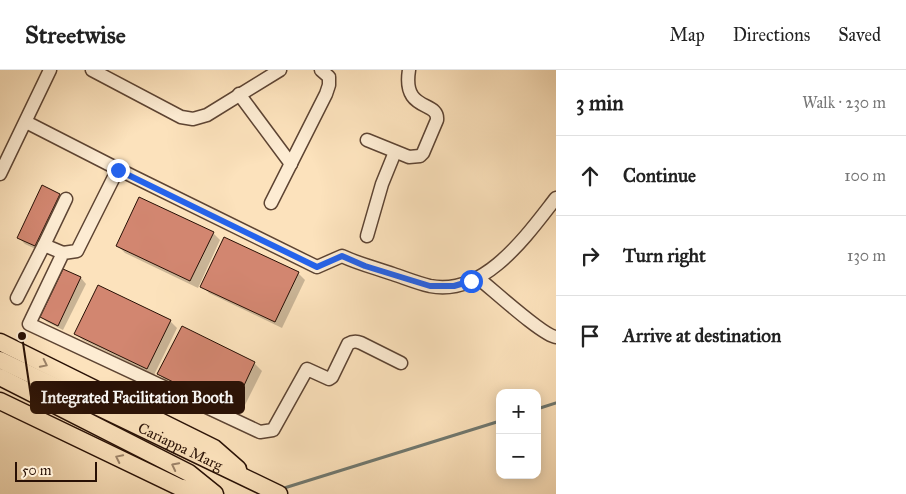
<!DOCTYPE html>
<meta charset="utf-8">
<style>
:root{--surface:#fff;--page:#f6f6f6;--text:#222;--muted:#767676;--line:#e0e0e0}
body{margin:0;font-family:"IM FELL Great Primer",serif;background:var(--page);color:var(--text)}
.controls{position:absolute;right:15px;bottom:15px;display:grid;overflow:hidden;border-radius:10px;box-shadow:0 2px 12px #0003}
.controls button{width:45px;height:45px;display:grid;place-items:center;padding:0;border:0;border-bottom:1px solid var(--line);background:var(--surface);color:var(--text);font:25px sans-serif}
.scale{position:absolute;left:15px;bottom:12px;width:82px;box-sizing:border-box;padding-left:5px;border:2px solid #281005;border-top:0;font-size:14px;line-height:18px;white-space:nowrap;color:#281005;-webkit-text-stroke:4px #fdecd3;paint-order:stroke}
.stop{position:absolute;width:15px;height:15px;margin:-11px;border:4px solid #2563eb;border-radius:50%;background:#fff}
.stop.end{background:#2563eb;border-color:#fff;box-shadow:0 1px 5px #0008}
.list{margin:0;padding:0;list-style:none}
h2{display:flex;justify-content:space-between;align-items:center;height:65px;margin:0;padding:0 20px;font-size:21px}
h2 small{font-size:16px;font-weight:400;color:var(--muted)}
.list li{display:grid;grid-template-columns:32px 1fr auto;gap:15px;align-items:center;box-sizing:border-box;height:80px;padding:0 20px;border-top:1px solid var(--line)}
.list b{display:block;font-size:19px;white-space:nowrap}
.list em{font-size:16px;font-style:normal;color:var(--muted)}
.icon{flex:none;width:28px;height:28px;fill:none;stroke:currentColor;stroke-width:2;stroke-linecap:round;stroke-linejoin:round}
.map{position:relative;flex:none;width:556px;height:424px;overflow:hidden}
header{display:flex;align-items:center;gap:30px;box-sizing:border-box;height:70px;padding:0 25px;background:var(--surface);border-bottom:1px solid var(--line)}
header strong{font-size:24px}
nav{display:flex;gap:28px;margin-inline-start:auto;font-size:18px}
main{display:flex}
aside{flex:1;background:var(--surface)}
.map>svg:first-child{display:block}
</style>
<header>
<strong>Streetwise</strong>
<nav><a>Map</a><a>Directions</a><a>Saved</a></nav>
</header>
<main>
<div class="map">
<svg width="556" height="424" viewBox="0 0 556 424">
<rect width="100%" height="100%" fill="#fce2bc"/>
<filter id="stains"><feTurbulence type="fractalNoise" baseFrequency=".004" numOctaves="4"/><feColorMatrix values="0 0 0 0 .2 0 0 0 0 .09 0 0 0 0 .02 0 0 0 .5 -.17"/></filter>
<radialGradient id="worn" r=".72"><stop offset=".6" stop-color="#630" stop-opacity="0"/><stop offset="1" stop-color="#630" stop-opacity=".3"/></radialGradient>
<g fill="#0003">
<path d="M59,125l7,7 -24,50 -17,-8 -7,-7z"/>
<path d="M140,129l73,34 7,7 -22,48 -73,-35 -7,-7z"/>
<path d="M64,200l17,8 5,6 -23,46 -16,-8 -6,-5z"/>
<path d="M298,203l7,7 -23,48 -73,-35 -7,-7z"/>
<path d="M170,251l7,7 -23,47 -71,-35 -8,-7z"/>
<path d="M182,257l73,37 7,7 -23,46 -73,-36 -7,-7z"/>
</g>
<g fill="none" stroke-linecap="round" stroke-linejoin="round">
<g stroke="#70786f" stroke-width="3">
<path d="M537,339l19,-6"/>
<path d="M281,419l219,-68"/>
</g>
</g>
<g fill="#d28670" stroke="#281005">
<path d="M42,115l18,9 -25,52 -18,-8z"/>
<path d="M139,127l75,35 -24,49 -74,-35z"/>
<path d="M224,167l75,35 -24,50 -75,-35z"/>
<path d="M63,199l18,8 -23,49 -18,-9z"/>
<path d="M98,215l73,35 -24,49 -73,-35z"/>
<path d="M182,256l73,36 -23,49 -75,-37z"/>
</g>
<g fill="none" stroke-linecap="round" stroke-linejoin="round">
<defs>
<g id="minor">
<path d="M92,0l89,47 12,2 14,-4 73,-45"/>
<path d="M239,24l52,70"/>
<path d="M26,52l92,47 199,98 25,-11c17,8 34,12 51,18 12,4 24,9 37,12 54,11 97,-51 126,-88"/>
<path d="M367,70l42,17 11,-1 3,-3 14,-33c2,-20 -35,-7 -28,-50"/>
<path d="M118,99l-41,82 -14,2 -34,71 231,108 13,-2 34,-61 22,10 3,-2 16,-33c5,-3 8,-3 13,-1l40,20"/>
<path d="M0,104l50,-104"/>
<path d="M271,133l55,-109 3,-9v-8l-8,-7"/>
<path d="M367,166l15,-52 13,-32"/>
<path d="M63,183l-19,-8 22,-46"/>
<path d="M478,208c13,10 65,58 78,59"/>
<path d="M17,228l27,-53"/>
</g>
<g id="major">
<path d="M0,272l214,106 24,21"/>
<path id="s1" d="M0,290l279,134"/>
<path d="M0,307l189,96 26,21"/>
<path d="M0,331l179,86 34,7"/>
</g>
</defs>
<use href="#minor" stroke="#5d4433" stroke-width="15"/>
<use href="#major" stroke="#281005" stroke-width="19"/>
<use href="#minor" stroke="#fdecd3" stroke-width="12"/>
<use href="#major" stroke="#fce2bc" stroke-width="16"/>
</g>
<defs><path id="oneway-chevron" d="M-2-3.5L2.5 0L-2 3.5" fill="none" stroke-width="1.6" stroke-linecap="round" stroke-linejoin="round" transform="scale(1.25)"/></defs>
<g stroke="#9d846a">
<use href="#oneway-chevron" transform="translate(44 294) rotate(26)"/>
<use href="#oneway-chevron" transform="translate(119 388) rotate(-154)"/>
<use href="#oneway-chevron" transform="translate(175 396) rotate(-153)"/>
</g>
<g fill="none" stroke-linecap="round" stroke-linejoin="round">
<path stroke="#2563eb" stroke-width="6" d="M118,100l199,97 25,-11 23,10 65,20h24l17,-5"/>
</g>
<g text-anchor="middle" stroke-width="4" stroke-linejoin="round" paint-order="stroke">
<g font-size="15" fill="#281005" stroke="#fdecd3">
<text dy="5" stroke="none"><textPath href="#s1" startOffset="200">Cariappa Marg</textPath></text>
</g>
</g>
<path fill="none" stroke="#281005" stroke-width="2" d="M22 266L31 327"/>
<circle fill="#281005" stroke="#fdecd3" stroke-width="2" cx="22" cy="266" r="5"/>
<rect fill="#281005" stroke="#281005" stroke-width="2" x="31" y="312" width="213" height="31" rx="5"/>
<g font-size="16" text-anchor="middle" font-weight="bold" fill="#fff">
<text x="137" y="333">Integrated Facilitation Booth</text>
</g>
<rect width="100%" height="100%" filter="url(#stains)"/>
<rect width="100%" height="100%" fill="url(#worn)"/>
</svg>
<div class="controls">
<button>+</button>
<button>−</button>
</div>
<div class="scale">50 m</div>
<div class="stop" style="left:471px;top:211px"></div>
<div class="stop end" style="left:118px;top:100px"></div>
</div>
<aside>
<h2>3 min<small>Walk · 230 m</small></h2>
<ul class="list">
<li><svg class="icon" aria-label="ahead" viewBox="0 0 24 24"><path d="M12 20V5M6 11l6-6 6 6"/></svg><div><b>Continue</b></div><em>100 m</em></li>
<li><svg class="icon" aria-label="right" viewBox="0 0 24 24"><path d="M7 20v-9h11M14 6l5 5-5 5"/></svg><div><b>Turn right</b></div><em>130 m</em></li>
<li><svg class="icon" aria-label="arrive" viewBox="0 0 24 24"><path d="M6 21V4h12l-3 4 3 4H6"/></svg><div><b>Arrive at destination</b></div></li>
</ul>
</aside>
</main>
